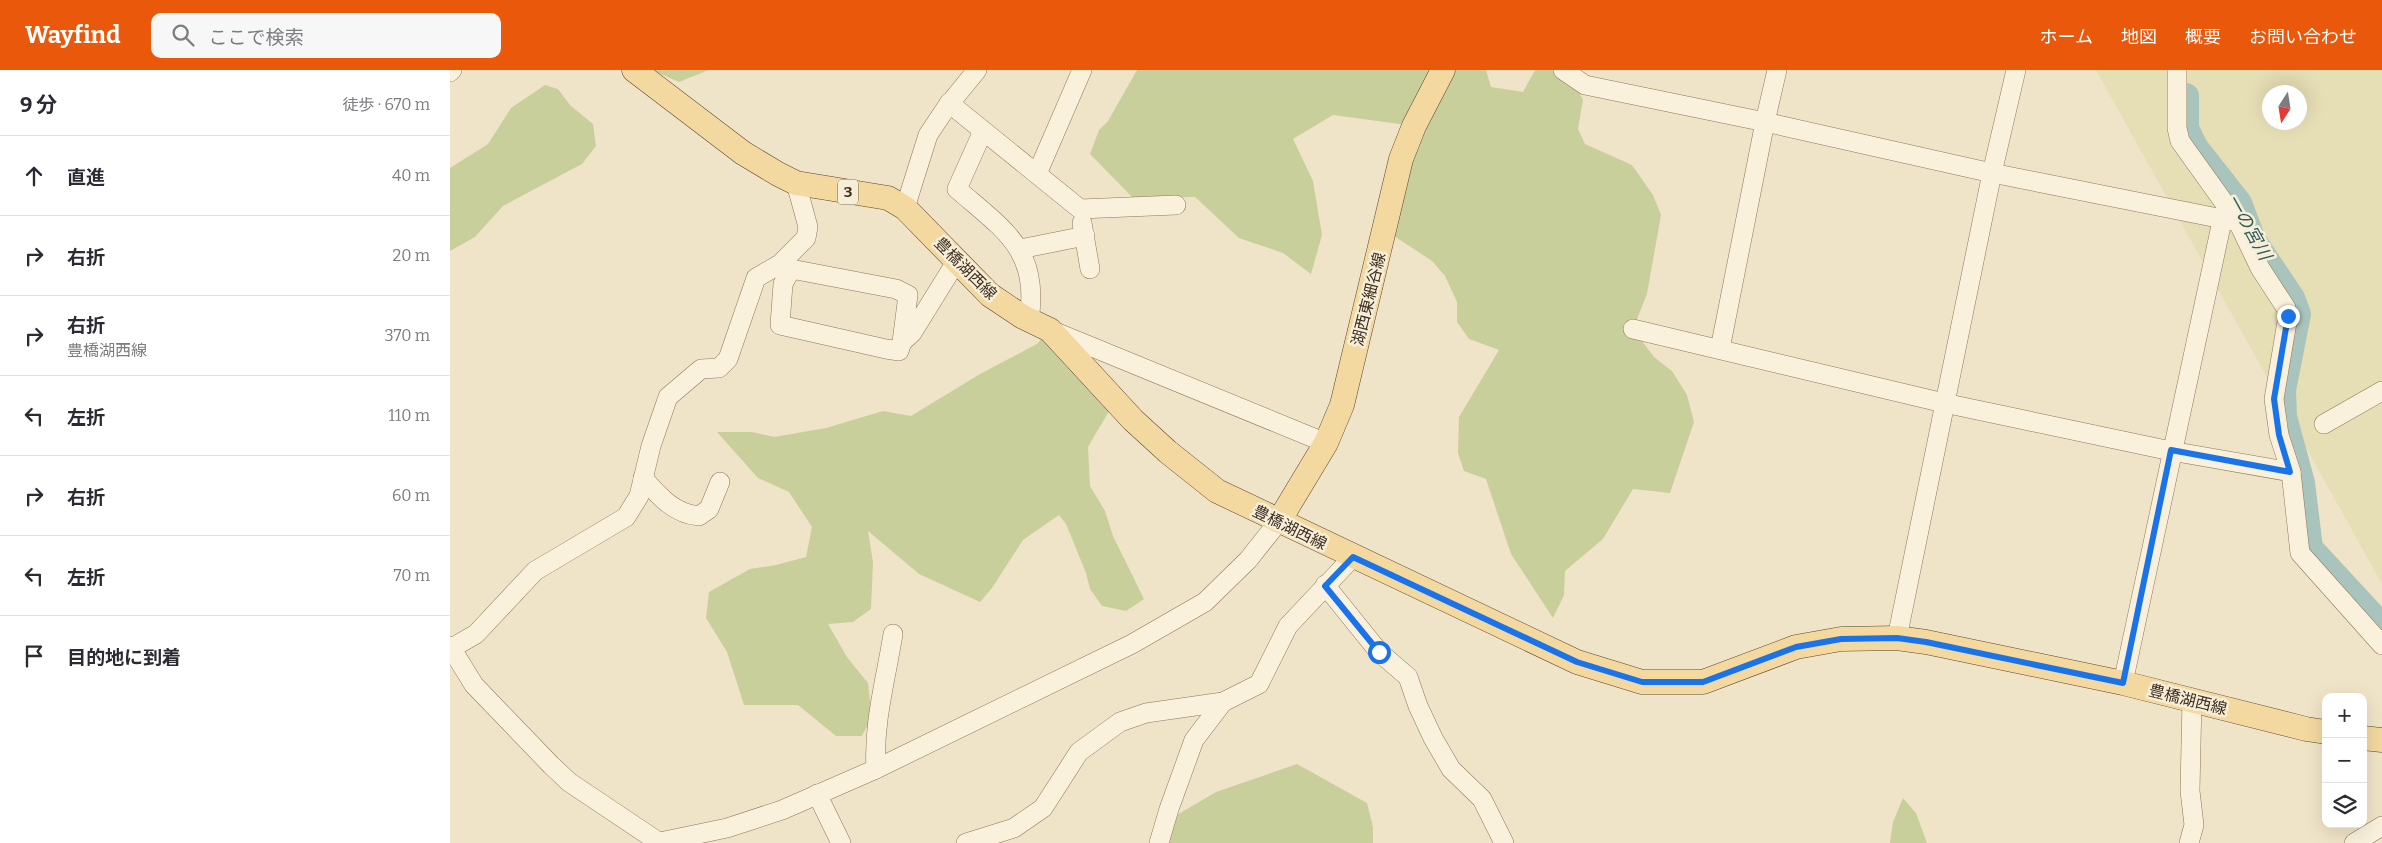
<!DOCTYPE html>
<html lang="ja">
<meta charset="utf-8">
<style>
:root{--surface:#fff;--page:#f7f7f7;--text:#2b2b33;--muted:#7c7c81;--line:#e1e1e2;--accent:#ea580c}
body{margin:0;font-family:Bitter,"Noto Sans JP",serif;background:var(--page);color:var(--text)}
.controls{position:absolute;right:15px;bottom:15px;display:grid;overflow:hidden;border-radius:10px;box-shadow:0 5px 20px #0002}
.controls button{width:45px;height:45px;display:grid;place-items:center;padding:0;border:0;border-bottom:1px solid var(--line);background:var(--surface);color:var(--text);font:25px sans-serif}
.compass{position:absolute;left:1812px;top:15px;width:45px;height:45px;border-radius:50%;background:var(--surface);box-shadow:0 5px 20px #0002;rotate:192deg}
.stop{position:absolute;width:15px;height:15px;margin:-11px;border:4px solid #1a73e8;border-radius:50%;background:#fff}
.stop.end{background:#1a73e8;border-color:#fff;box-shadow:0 1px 5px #0008}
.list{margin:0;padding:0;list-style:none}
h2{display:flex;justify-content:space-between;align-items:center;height:65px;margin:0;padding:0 20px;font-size:21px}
h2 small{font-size:16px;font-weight:400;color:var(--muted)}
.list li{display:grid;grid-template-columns:32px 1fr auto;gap:15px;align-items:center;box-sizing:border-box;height:80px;padding:0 20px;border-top:1px solid var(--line)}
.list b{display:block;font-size:19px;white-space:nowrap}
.list p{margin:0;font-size:16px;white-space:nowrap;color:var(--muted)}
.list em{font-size:16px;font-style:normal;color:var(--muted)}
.icon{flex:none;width:28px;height:28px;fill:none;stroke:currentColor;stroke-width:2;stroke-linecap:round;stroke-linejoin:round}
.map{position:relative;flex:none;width:1932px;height:773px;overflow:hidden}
header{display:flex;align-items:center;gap:30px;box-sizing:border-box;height:70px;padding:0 25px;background:var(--accent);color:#fff}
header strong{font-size:24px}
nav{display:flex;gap:28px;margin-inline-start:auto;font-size:18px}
.search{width:350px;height:45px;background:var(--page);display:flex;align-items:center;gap:12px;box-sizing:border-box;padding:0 18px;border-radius:10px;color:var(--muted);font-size:19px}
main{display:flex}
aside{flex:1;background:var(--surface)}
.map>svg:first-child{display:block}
</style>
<header>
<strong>Wayfind</strong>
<div class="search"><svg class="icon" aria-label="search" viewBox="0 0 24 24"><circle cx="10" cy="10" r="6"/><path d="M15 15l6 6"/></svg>ここで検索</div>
<nav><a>ホーム</a><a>地図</a><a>概要</a><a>お問い合わせ</a></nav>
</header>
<main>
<aside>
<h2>9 分<small>徒歩 · 670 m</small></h2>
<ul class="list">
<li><svg class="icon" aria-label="ahead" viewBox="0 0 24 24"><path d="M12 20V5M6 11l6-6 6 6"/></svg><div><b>直進</b></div><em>40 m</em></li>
<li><svg class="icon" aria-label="right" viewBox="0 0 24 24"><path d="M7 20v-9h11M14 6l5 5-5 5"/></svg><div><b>右折</b></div><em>20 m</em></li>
<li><svg class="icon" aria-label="right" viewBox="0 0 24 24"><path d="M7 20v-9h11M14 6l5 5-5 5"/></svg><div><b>右折</b><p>豊橋湖西線</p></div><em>370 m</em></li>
<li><svg class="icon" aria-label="left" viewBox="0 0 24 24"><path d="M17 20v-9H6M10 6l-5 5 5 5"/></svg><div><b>左折</b></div><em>110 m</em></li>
<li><svg class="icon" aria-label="right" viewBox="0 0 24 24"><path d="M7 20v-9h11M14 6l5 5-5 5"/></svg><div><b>右折</b></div><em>60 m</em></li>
<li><svg class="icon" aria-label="left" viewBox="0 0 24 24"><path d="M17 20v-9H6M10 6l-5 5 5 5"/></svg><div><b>左折</b></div><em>70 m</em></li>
<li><svg class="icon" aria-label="arrive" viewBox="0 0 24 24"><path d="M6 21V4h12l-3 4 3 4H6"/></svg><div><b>目的地に到着</b></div></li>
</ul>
</aside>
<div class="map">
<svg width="1932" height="773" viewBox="0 0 1932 773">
<rect width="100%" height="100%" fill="#f0e4c8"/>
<path fill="#e6deb5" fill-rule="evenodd" d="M1646,0h286v514zM1820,22h30v30h-30z"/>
<g fill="#c9cf9b">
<path d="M202,0h57l-30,12z"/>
<path d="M687,0h349l5,17 32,5 12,-22h34l14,30 -5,29 7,15 47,21 21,30 8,20 -14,79 -14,35 21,28 18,14 15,24 7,27 -24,71 -37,-4 -30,50 -38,32 -1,24 -11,23 -42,-64 -25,-75 -22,-8 -6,-18 1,-36 40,-67 -30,-11 -12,-17v-20l-12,-26 -13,-15 -47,-31 29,-104 -81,-11 -40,24 20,42 9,54 -11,39 -28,-21 -44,-15 -44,-41 -62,1 -43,-44 9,-24 9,-9z"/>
<path d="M95,15l13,4 12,16 23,19 3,22 -14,18 -79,42 -28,31 -25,14v-83l38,-24 23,-36z"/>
<path d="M600,260l65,71 -27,46 2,39 15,25 8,25 31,63 -18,12 -24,-5 -12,-17 -4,-16 -20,-49 -7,-9 -36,25 -31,48 -12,14 -61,-28 -51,-43 5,31 -2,47 -18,13 -25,2 19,33 21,26 4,34 -10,19h-26l-38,-31h-54l-17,-53 -21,-34 3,-26 41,-23 26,-4 30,-8 6,-30 -23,-35 -31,-14 -41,-46h35l22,5 52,-9 57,-17 28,5 69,-42 57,-30z"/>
<path d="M847,694l70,39 6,24v16h-218l10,-21 51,-30z"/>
<path d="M1453,728l13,15 11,30h-37l3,-21z"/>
</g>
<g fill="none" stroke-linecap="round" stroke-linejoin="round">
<path stroke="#a9c4bc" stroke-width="26" d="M1736,26v32l9,19 44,56 14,37 39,58 6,16 -15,76 1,27 18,66 8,65 72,78"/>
<defs>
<g id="minor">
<path d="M1113,0l22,15 180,37 227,51 246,49"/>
<path d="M1727,0v58l3,13 58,81 22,46 26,40 2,8 -14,83 5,36 12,37 9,81 82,92"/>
<path d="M0,2l2,-2"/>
<path d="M499,33l131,106 96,-4"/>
<path d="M533,61l-26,58c47,41 83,61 72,131"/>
<path d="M587,104l45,-104"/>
<path d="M455,138l23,-73 18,-27 31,-38"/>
<path d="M632,153l8,46"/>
<path d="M570,179l65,-13"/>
<path d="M1183,259l311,74 227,48 120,21"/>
<path d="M603,261l273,112"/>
<path d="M452,272l-3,9 -13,-2 -106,-24 3,-41 8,-15 105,20 12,6 -6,47 10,-9 44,-71"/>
<path d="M1270,279l45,-227 12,-52"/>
<path d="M1874,354l58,-33"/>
<path d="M193,408c16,18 31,36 56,38l10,-7 11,-27"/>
<path d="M875,515l54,67 29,25 10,29 15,32 18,31 31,30 22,44"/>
<path d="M1447,568l95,-465 24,-103"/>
<path d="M0,576l24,39 77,80 18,17 91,61"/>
<path d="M0,579l26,-15 59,-63 91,-54 13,-21 12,-50 17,-49 33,-28 18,-1 9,-9 28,-81 24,-14 26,-26 2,-11 -12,-44"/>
<path d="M1673,613l99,-462"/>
<path d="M426,699c-3,-46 10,-90 17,-135"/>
<path d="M367,724l24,49"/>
<path d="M205,773l72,-15 55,-18 94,-41 256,-125 73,-42 43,-42 31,-39"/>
<path d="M516,773l48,-15 29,-20 36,-56 41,-30 26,-9 77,-11 36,-18 29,-58 65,-69"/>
<path d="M709,773l10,-34 25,-69 29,-38"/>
<path d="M1739,773l5,-18 -4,-34 2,-92"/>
<path d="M1904,773l28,-17"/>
</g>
<g id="major">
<path d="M184,0l109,83 35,21 18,9 92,15 17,10 85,87 33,22 27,13 83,90 35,32 49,39 360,171 65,20h61l93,-35 45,-8 56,-1 29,4 197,41 183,46 20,3"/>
<path d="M829,451l47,-78 16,-38 59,-246 13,-33 29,-56"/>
<path d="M1913,668l19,2"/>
</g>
</defs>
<use href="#minor" stroke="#8d765c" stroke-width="20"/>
<use href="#major" stroke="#5b4430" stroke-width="25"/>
<use href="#minor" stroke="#faf1dc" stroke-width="19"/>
<use href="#major" stroke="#f3d9a0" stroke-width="24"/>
</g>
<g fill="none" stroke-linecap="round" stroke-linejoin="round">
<path stroke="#1a73e8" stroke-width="6" d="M929,582l-54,-66 28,-29 224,105 65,20h61l93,-35 45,-8 56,-1 29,4 197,41 48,-233 119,22 -11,-37 -5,-36 14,-83"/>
</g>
<g text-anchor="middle" stroke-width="5" stroke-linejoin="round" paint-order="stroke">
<rect fill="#f7eed8" stroke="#756857" stroke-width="1" x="388" y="109.5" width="20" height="25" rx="4"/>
<g font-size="15" font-weight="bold" fill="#3d2e20">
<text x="398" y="127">3</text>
</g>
<g font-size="16" fill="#3d2e20" stroke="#f7eed8">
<text transform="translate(516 198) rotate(45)" y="6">豊橋湖西線</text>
<text transform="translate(918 229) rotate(-76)" y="6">湖西東細谷線</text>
<text transform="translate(840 457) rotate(26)" y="6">豊橋湖西線</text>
<text transform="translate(1738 629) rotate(14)" y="6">豊橋湖西線</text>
</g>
<g font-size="18" font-style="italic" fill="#2f5d5a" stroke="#f7eed8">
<text transform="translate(1799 157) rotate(61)" y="6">一の宮川</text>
</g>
</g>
</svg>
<div class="controls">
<button>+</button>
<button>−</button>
<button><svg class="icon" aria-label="layers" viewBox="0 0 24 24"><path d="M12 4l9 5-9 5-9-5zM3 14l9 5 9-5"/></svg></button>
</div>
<svg class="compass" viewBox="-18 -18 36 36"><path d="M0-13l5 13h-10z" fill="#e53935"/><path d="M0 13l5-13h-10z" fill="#7c7c81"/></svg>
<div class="stop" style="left:929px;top:582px"></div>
<div class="stop end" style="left:1838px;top:246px"></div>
</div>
</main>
